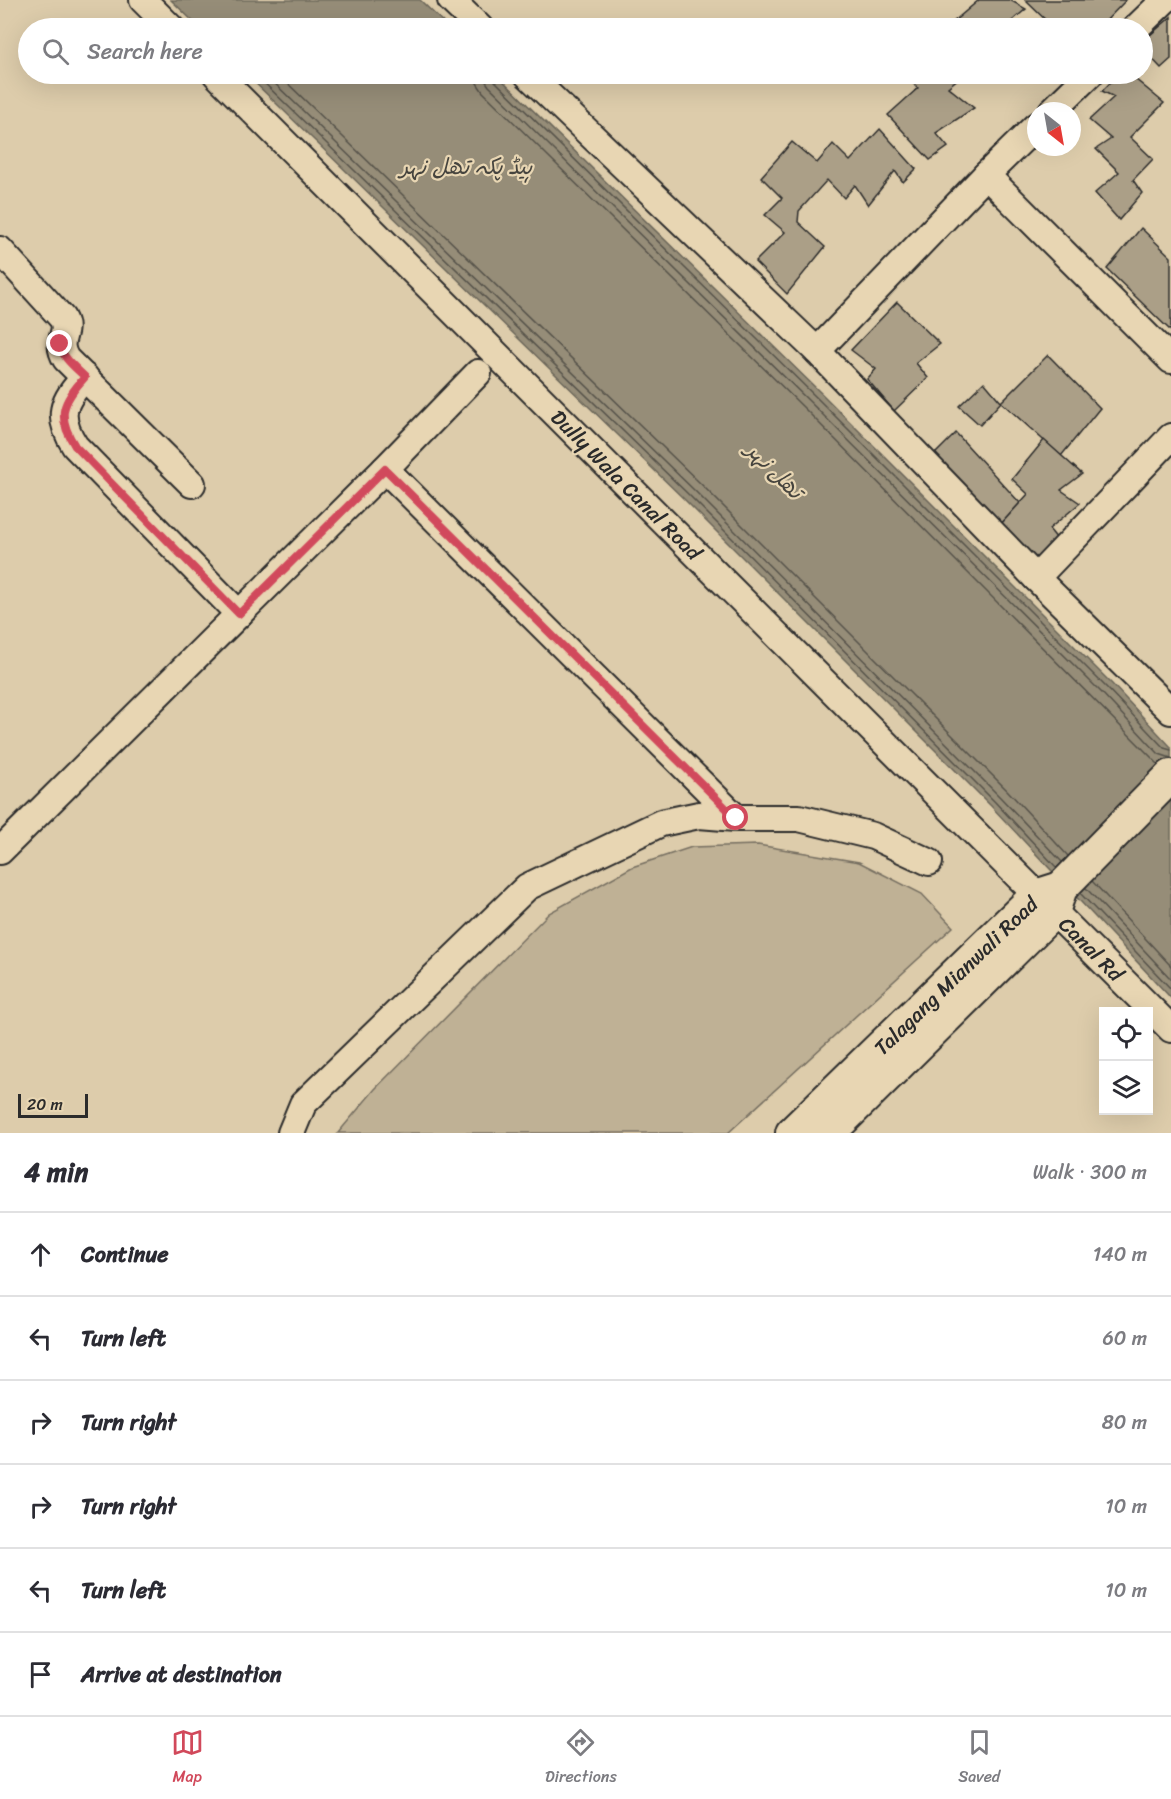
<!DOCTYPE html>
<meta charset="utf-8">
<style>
:root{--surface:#fff;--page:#f7f7f7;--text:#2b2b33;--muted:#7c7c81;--line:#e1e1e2;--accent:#d1495b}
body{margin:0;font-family:Sriracha,"Playpen Sans Arabic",sans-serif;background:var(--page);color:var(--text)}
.controls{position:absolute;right:18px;bottom:18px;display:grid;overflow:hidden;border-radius:0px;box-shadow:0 6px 24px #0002}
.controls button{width:54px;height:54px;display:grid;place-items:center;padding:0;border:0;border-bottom:2px solid var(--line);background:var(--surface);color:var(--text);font:30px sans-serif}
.compass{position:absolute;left:1027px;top:102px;width:54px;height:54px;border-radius:50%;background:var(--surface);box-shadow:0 6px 24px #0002;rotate:149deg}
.scale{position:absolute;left:18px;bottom:15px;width:70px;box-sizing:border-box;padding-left:6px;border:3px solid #2b2b2b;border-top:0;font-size:16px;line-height:21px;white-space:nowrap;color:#2b2b2b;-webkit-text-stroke:4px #e8d6b3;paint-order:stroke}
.stop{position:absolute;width:18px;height:18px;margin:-14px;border:4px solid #d1495b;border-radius:50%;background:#fff}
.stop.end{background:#d1495b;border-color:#fff;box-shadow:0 2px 6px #0008}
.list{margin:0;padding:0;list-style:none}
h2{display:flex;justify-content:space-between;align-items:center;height:78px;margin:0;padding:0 24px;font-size:26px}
h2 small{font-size:20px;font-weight:400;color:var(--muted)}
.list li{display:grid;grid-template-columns:39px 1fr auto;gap:18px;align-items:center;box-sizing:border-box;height:84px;padding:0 24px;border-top:2px solid var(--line)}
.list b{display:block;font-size:22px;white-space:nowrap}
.list em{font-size:20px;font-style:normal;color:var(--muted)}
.icon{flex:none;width:33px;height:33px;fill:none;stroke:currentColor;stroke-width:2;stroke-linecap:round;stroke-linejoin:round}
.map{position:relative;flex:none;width:1171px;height:1133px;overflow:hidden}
.search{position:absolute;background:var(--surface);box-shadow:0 6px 24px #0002;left:18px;right:18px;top:18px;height:66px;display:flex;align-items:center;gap:15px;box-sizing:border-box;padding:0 21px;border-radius:33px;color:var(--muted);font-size:22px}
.sheet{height:582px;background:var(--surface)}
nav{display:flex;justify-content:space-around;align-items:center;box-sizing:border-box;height:84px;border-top:2px solid var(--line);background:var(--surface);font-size:16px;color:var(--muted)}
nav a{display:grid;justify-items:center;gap:3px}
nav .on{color:var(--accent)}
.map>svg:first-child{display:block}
</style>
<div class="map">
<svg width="1171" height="1133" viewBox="0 0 1171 1133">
<rect width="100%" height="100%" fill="#ddccab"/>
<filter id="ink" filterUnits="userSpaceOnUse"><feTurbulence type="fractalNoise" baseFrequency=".0167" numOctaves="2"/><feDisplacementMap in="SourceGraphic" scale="12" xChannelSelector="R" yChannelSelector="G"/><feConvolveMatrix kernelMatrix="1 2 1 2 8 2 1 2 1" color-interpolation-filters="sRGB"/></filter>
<g filter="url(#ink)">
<path fill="#bfb195" stroke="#756e60" stroke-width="1.5" d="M758,845l101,17 63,32 31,33 -225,206h-390l37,-44 174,-176 83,-46 60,-20z"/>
<g fill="#968d78" stroke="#6b6659" stroke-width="1.5">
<path d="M171,0h249l29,28h-249z"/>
<path d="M246,74h250l326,320 290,290 59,63v251l-180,-192 -307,-307z"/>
</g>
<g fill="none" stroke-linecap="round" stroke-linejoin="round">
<g stroke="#56524a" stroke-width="1.5">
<path d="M255,74l434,421 306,307 62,66"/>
<path d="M265,74l429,416 306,307 62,65"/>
<path d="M278,74l422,409 307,307 61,66"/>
<path d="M475,74l2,9 6,9 323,318 352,354"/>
<path d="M484,74l1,6 4,6 323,318 290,289 57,61 12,4"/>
<path d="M492,74l2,6 323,318 290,290 57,60 7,2"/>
<path d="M1092,881l79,85"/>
<path d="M1086,888l85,91"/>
<path d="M1080,893l91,96"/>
</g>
</g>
<g fill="#ab9f87" stroke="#2b2b2b" stroke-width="1.5">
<path d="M979,0h31l16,9 -13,11 7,8h-74z"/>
<path d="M1025,0h101l-27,28h-45z"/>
<path d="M1171,17v42l-10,9 -19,-20v-6z"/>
<path d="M908,74h48l4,3 -12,10 26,21 -38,25 12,14 -18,13 -42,-45 30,-27 -12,-12z"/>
<path d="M1119,74h10l35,29 -34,34 23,22 -20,21 9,13 -23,27 -24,-27 24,-21 -23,-23 15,-10 -22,-19 25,-23 -12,-6z"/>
<path d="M880,129l36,40 -13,13 -8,-11 -27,34 -13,-20 -11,13 -17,-18 -28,31 -1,11 27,25 -38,47 -32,-32 30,-30 -20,-17 17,-17 -21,-21 31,-35 25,21 16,-19 17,17z"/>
<path d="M1141,228l30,29v74l-64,-62z"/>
<path d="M897,302l43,42 -24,19 12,15 -34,33 -27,-32 9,-10 -25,-19z"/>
<path d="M1048,355l52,53 -39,48 -60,-54z"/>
<path d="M984,382l17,20 -21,23 -21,-19z"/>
<path d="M956,433l64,70 -19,21 -69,-67z"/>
<path d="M1044,440l38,34 -21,16 19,13 -31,26 9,11 -20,22 -37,-38 27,-30 -16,-15z"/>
</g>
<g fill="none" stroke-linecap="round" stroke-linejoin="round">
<defs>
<g id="minor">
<path d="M143,0l28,28"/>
<path d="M451,0l29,28"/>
<path d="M1136,28l29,-28"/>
<path d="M216,74l955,955"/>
<path d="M527,74l290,277 219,227 135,133"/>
<path d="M1052,111l38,-37"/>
<path d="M986,175l185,185"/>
<path d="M0,250l62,68c9,16 -8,21 4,41l126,125"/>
<path d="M817,351l169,-176 50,-49"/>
<path d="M85,377c-23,25 -29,39 -10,69l164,168"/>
<path d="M385,469l351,349"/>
<path d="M1036,578l135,-141"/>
<path d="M0,851l385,-382 93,-96"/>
<path d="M291,1133l12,-29 224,-217 134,-64 38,-8 37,3h63l74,18 56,26"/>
</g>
<g id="major">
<path d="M792,1133l244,-237 25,-8"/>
<path d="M829,1133l224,-221 8,-24 110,-112"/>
</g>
</defs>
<use href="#minor" stroke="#2b2b2b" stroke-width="30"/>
<use href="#major" stroke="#2b2b2b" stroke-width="36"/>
<use href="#minor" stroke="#e8d6b3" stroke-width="26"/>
<use href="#major" stroke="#e8d6b3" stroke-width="32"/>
</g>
</g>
<g fill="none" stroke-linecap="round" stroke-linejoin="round" filter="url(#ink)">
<path stroke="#d1495b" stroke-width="8" d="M60,344c2,14 15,23 25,33 -23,25 -29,39 -10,69l164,168 146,-145 351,349"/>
</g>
<g text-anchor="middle" stroke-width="4.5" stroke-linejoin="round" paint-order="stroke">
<g font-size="21" fill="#2b2b2b" stroke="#e8d6b3">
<text transform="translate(626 485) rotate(45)" y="7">Dully Wala Canal Road</text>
<text transform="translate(1091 949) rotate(45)" y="7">Canal Rd</text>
<text transform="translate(956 976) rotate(-44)" y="7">Talagang Mianwali Road</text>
</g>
<g font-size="22" font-style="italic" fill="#46443e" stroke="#e8d6b3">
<text x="466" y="174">ہیڈ پکہ تھل نہر</text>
<text transform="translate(775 470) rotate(45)" y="8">تھل نہر</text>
</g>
</g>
</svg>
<div class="controls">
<button><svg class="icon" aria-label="locate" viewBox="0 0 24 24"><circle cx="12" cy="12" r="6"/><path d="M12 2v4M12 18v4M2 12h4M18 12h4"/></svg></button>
<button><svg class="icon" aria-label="layers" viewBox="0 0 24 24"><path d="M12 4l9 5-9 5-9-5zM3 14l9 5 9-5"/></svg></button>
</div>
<svg class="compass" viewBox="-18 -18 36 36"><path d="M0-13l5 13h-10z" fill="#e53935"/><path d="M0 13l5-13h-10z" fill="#7c7c81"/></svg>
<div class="scale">20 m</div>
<div class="stop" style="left:736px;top:818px"></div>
<div class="stop end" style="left:60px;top:344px"></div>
<div class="search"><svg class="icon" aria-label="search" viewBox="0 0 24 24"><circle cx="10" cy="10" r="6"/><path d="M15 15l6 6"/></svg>Search here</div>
</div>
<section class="sheet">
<h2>4 min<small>Walk · 300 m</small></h2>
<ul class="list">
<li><svg class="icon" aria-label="ahead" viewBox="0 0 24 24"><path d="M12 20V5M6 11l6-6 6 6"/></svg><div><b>Continue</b></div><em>140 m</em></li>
<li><svg class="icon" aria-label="left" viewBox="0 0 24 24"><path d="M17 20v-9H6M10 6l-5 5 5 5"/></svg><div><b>Turn left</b></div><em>60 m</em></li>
<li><svg class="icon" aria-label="right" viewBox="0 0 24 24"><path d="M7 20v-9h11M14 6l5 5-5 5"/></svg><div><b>Turn right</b></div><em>80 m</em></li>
<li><svg class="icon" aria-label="right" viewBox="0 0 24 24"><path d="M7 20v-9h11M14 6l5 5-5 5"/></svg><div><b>Turn right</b></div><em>10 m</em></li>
<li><svg class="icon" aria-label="left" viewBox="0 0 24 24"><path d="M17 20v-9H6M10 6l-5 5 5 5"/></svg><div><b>Turn left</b></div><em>10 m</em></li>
<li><svg class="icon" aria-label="arrive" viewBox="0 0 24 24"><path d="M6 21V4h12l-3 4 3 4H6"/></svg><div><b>Arrive at destination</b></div></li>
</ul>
</section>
<nav>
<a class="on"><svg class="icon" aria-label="map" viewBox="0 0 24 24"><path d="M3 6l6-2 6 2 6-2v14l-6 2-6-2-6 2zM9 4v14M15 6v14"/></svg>Map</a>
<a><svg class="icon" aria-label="directions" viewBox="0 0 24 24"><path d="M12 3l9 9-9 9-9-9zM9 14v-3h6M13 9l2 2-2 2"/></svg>Directions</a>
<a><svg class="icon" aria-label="saved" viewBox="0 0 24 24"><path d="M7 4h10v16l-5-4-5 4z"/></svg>Saved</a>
</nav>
